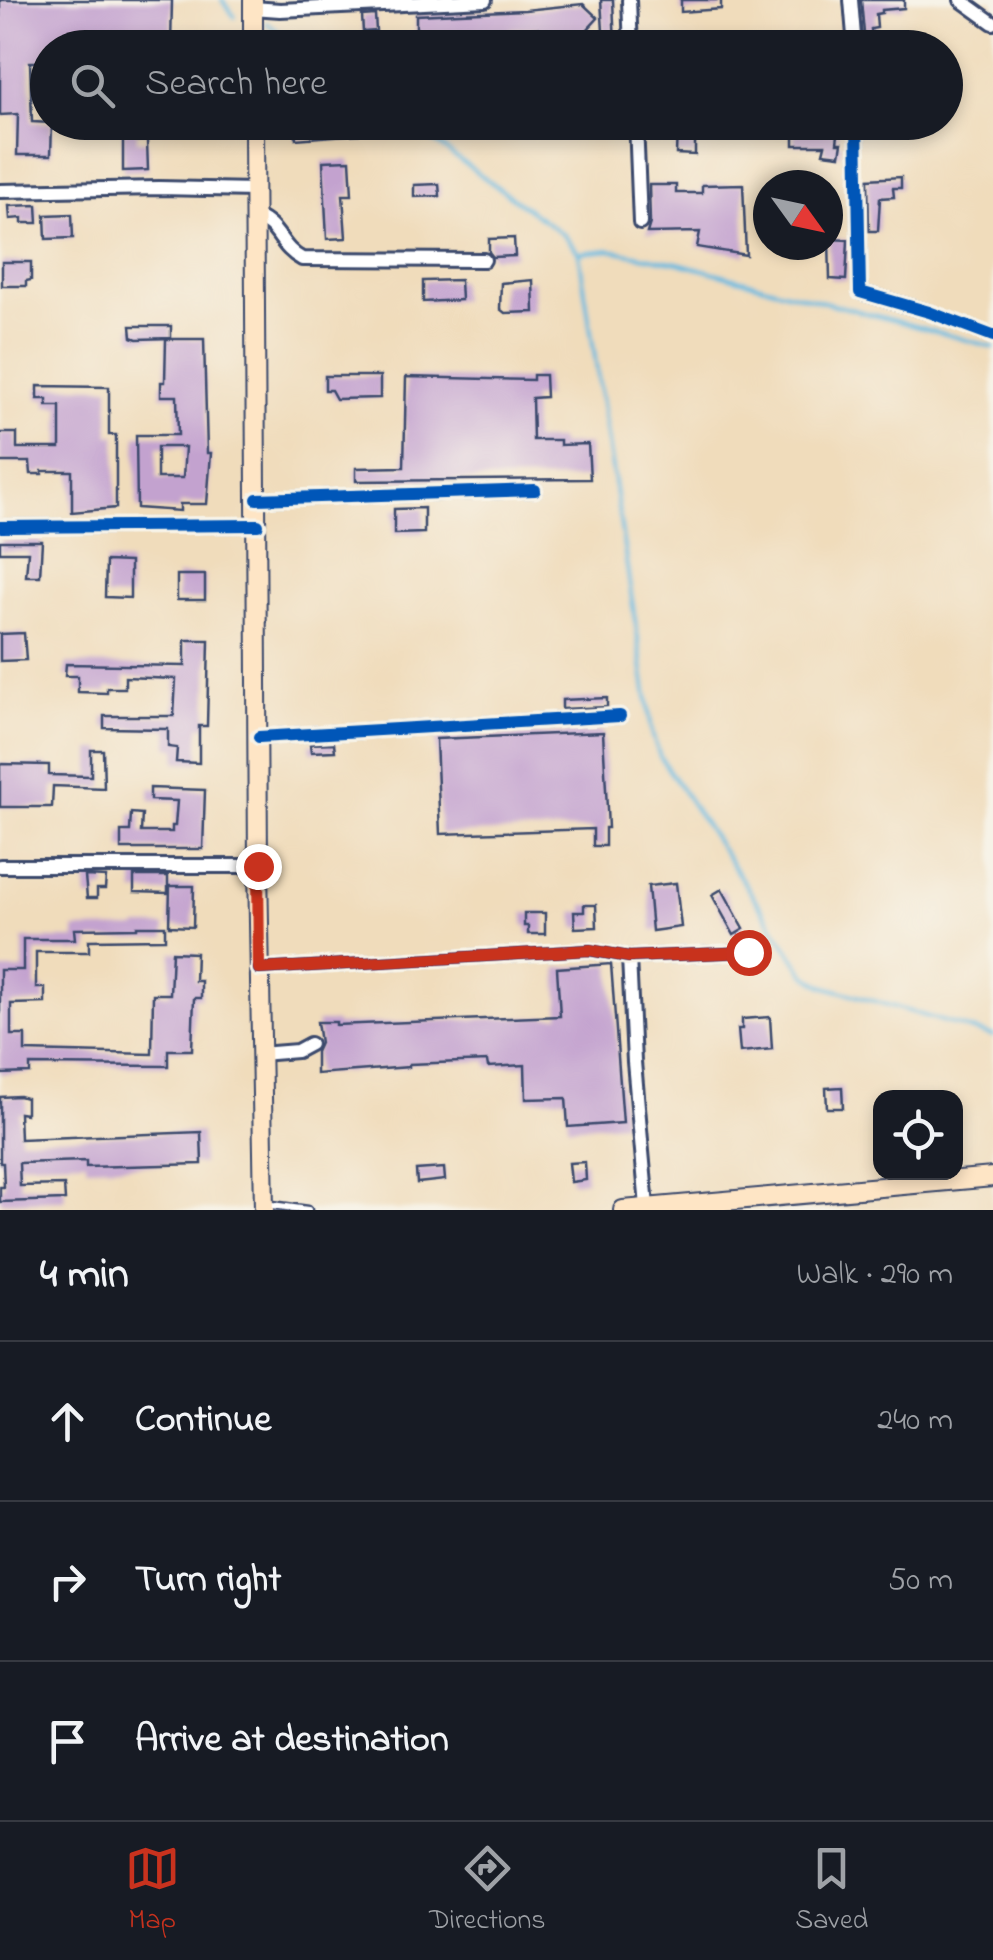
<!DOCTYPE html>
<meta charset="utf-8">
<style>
:root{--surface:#171b24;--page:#242831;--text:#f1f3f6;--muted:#9ea1a6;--line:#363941;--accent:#c8321e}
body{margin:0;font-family:"Indie Flower",sans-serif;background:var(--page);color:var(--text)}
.controls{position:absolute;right:30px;bottom:30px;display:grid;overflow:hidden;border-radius:20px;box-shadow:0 5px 15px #0003}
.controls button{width:90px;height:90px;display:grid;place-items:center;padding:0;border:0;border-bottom:2px solid var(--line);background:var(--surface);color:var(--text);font:50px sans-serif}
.compass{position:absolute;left:753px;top:170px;width:90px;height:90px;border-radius:50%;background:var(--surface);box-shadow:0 5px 15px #0003;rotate:123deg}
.stop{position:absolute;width:30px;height:30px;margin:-22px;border:8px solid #c8321e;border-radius:50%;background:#fff}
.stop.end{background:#c8321e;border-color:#fff;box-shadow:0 2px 10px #0008}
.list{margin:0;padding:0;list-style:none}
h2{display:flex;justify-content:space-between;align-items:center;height:130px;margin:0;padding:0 40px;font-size:42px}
h2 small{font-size:32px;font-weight:400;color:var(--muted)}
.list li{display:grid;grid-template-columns:65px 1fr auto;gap:30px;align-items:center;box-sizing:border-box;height:160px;padding:0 40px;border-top:2px solid var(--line)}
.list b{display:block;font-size:38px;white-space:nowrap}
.list em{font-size:32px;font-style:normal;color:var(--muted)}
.icon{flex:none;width:55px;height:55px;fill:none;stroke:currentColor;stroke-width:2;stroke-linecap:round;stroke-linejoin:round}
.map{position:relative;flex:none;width:993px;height:1210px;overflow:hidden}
.search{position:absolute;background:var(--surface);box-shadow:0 5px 15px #0003;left:30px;right:30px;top:30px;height:110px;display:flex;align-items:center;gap:25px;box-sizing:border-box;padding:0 35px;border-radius:55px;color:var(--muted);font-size:38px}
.sheet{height:610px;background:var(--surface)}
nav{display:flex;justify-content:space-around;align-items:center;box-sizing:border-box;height:140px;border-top:2px solid var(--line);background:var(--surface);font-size:28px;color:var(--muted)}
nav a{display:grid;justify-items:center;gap:5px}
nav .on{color:var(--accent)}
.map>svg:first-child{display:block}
</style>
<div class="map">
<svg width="993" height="1210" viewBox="0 0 993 1210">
<rect width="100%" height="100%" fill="#f7f3e8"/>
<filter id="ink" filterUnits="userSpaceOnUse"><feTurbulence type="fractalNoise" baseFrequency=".01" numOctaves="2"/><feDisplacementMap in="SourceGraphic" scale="20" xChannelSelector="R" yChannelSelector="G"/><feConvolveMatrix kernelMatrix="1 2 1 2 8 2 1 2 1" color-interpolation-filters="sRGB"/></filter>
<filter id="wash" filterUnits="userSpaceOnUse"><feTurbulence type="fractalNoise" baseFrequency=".0048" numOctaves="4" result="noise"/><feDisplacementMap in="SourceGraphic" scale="40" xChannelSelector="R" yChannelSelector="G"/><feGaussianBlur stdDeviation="2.25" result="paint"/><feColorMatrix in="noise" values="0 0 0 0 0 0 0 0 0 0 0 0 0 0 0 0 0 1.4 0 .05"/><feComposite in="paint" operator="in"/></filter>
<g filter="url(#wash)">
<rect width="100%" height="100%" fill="#f0dcbb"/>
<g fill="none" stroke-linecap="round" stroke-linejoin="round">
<g stroke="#64b9e0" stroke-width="4">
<path d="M222,0l13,17"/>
<path d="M267,23l34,25"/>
<path d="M407,122l157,113 15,18 74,484 7,20 145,217 18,12 170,50"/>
<path d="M579,253l31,-3 68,13 315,84"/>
</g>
</g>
<g id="blocks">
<g fill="#c3a2cf" fill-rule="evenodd">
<path d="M0,0h172l-1,46 -123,-2v18h-18l2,60 20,1 -1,32h-34l1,-41 -18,1z"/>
<path d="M601,0h12l2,47h-11z"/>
<path d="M681,0h40v9l-40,3z"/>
<path d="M861,0h43v8l-22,2v3l-6,1 1,14 -6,1 1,15h-7z"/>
<path d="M583,4l15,14 -13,14 -14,2 1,14h-15l-1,-12 -19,2v-10l-28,1 1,19h-21l-1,-12 -28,1 1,11h-33v-13h-12v-20l109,-5z"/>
<path d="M375,15l1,16 -13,1 -1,-16z"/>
<path d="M295,122h64v12l-63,5z"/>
<path d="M774,122l65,4 -2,17h5l-2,12 -17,-2 2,-8h-31v-12h-20z"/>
<path d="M677,128h18v27l-19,-1z"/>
<path d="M123,130h14v11h10l1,29 -25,1z"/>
<path d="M350,160l2,35h-9l3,43 -19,1 -4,-78z"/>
<path d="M901,177v11h-8l1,9 -14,1 -2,33h-9l-1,-52z"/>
<path d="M439,184l1,12 -26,1v-12z"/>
<path d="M743,184l3,71 -49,-8 3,-15 -53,1 3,-10 -1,-38h27v8h26v-8z"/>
<path d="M37,205l1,18h-16v-5l-12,1 -1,-13z"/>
<path d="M72,214l1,24 -27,1 -1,-24z"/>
<path d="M514,238l1,18 -22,1 -4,-5v-13z"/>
<path d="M829,239l19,1 -2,40 -16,-1z"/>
<path d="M2,262h29v18l-5,1v5h-24z"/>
<path d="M460,280l1,20 -38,2v-21z"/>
<path d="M533,280l1,32 -29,1 -5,-4 1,-26z"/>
<path d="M131,326h40v12l-34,1 -5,-2z"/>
<path d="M166,339h38l3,114h4l-4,51h-27v7l-43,-3 -1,-73h42l-1,-39h-16v-14h4zM157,447h28l-2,31h-26z"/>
<path d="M533,375h12l1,22 -14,1 1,42h27v5l28,-1 2,35 -234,2v-13l48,-1 2,-90 127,3z"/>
<path d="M325,376h55v22l-44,1 -5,-9h-6z"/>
<path d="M38,386l71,1v48h7v73l-44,4v-41h-30v3h-11l-1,-12h-30v-29h17v15h43v-42h-13v-7h-9z"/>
<path d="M424,508v25l-30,1v-25z"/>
<path d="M0,541h42l-2,35h-14l2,-24h-28z"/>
<path d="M106,561l24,1v36l-25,-1z"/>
<rect x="177" y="575" width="28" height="25"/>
<path d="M24,633l2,27 -26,1v-27z"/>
<path d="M185,640h24l-2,86h-8v37l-23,-1 1,-14 -9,-1v-18l-64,-1v-12h70l2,-37 -51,-2v11h-18v5l-29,-1v-16h-13l1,-12 119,2z"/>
<path d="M607,698v9l-45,2v-9z"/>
<path d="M603,732l5,96h-3v18h-12v-17l-153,5 -4,-95z"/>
<path d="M334,743l1,8 -24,1 -1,-8z"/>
<path d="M91,750h12l1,38 -51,-2 -1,21h-52v-43l49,1v10l42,1z"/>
<path d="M150,788l55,2 -2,59h-82v-18h9l1,-18 11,1 -1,18h31v-6h3l2,-25 -27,-1z"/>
<path d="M85,876l21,1 -1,12h-8v9h-10z"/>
<path d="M134,876h34v17l-34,-1z"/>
<path d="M676,883l5,44 -29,4 -4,-45z"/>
<path d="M170,886h24l-1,41 -24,-1z"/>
<path d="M722,889l22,40 -10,6 -22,-40z"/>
<path d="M584,905h12l1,22 -22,1 -1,-16h10z"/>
<path d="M524,913h21v21h-17v-8h-4z"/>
<path d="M137,926h28v13l-76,1v12h-53v36h9v15l-34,1v31h14v16l127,3 1,-60h17l2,-42 24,1 -1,28h6v17h-7l-2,52h-24v16l-138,-1v8l-30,1v-104h23v-31h52l-1,-10 63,-1z"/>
<path d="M611,964l12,159 -55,4 -2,-29 -40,1 -1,-34 -37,2 -1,-6 -78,3v3l-93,7v-22l4,-9 -3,-21h19v3l224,-9 -3,-48z"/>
<path d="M770,1017l2,32 -32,3 -2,-23h4v-10z"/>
<path d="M842,1087l1,21h-16l-1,-20z"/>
<path d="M19,1096l7,2v16l-7,-1 1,26 181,-7 1,32 -116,3v-6l-67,2 1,23 44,-1 1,15 -65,2v-15h4l-1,-24h-3v-66z"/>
<path d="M585,1162l1,18 -15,2 -2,-19z"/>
<path d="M444,1168l1,12 -28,3 -1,-13z"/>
</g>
</g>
</g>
<g filter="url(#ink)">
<use href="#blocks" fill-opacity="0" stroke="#3b496c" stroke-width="2.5"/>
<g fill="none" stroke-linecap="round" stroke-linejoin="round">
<defs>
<path id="service" d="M265,1204l43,6"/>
<g id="minor">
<path d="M629,0l2,48"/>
<path d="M851,0l4,48"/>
<path d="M961,0l32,23"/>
<path d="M253,8l27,2 205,-10"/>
<path d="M636,122l4,101"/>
<path d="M857,122l3,170 69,20 64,24"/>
<path d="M0,191l159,-3 96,2"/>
<path d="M255,216c26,11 24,31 47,43l182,1"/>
<path d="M257,499l278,-9"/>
<path d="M0,527l258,-2"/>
<path d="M259,737l361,-21"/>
<path d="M0,866h258"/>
<path d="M629,957l5,105 13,145"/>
<path d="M259,969l330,-19 40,7 119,-5"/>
<path d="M260,1054l37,-3 13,-7"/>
</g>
<g id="secondary">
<path d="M253,0v48"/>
<path d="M254,122l4,744 6,344"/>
<path d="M623,1210l370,-33"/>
</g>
</defs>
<use href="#service" stroke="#3b496c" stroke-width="11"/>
<use href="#minor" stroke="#3b496c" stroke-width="18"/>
<use href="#secondary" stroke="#3b496c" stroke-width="22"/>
<use href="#service" stroke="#fff" stroke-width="6"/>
<use href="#minor" stroke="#fff" stroke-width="12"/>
<use href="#secondary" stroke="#fee5c5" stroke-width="18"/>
<defs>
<g id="cycleway">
<path d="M857,122l3,170 69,20 64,24"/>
<path d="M257,499l278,-9"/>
<path d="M0,527l258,-2"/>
<path d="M259,737l361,-21"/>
<path d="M259,969l330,-19 40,7 119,-5"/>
</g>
</defs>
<use href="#cycleway" stroke="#f7f3e8" stroke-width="19"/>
<use href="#cycleway" stroke="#0057b8" stroke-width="12"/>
</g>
</g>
<g fill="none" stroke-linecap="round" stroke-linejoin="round" filter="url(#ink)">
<path stroke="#c8321e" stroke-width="12" d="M258,866l1,103 331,-19 39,7 119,-5"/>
</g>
</svg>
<div class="controls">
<button><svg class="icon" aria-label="locate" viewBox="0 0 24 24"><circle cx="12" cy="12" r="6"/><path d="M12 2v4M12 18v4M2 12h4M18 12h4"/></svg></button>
</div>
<svg class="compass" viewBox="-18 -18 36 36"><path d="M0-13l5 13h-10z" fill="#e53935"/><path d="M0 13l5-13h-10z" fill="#9ea1a6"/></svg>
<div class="stop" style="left:748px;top:952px"></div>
<div class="stop end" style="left:258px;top:866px"></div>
<div class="search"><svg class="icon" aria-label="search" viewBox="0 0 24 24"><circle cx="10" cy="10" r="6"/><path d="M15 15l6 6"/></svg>Search here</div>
</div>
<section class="sheet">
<h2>4 min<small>Walk · 290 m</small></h2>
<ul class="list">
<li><svg class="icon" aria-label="ahead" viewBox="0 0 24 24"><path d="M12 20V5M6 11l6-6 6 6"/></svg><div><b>Continue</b></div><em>240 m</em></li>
<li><svg class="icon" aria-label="right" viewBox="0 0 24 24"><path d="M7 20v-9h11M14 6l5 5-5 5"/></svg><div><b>Turn right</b></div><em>50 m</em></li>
<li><svg class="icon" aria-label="arrive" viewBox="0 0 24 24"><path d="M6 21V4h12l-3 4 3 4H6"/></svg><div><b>Arrive at destination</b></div></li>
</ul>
</section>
<nav>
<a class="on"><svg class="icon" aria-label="map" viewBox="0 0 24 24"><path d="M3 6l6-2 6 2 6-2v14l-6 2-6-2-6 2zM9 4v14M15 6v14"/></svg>Map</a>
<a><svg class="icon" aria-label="directions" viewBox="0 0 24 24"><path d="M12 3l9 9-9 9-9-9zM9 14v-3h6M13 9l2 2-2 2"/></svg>Directions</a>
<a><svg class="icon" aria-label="saved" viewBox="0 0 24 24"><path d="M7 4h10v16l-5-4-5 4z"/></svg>Saved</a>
</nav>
